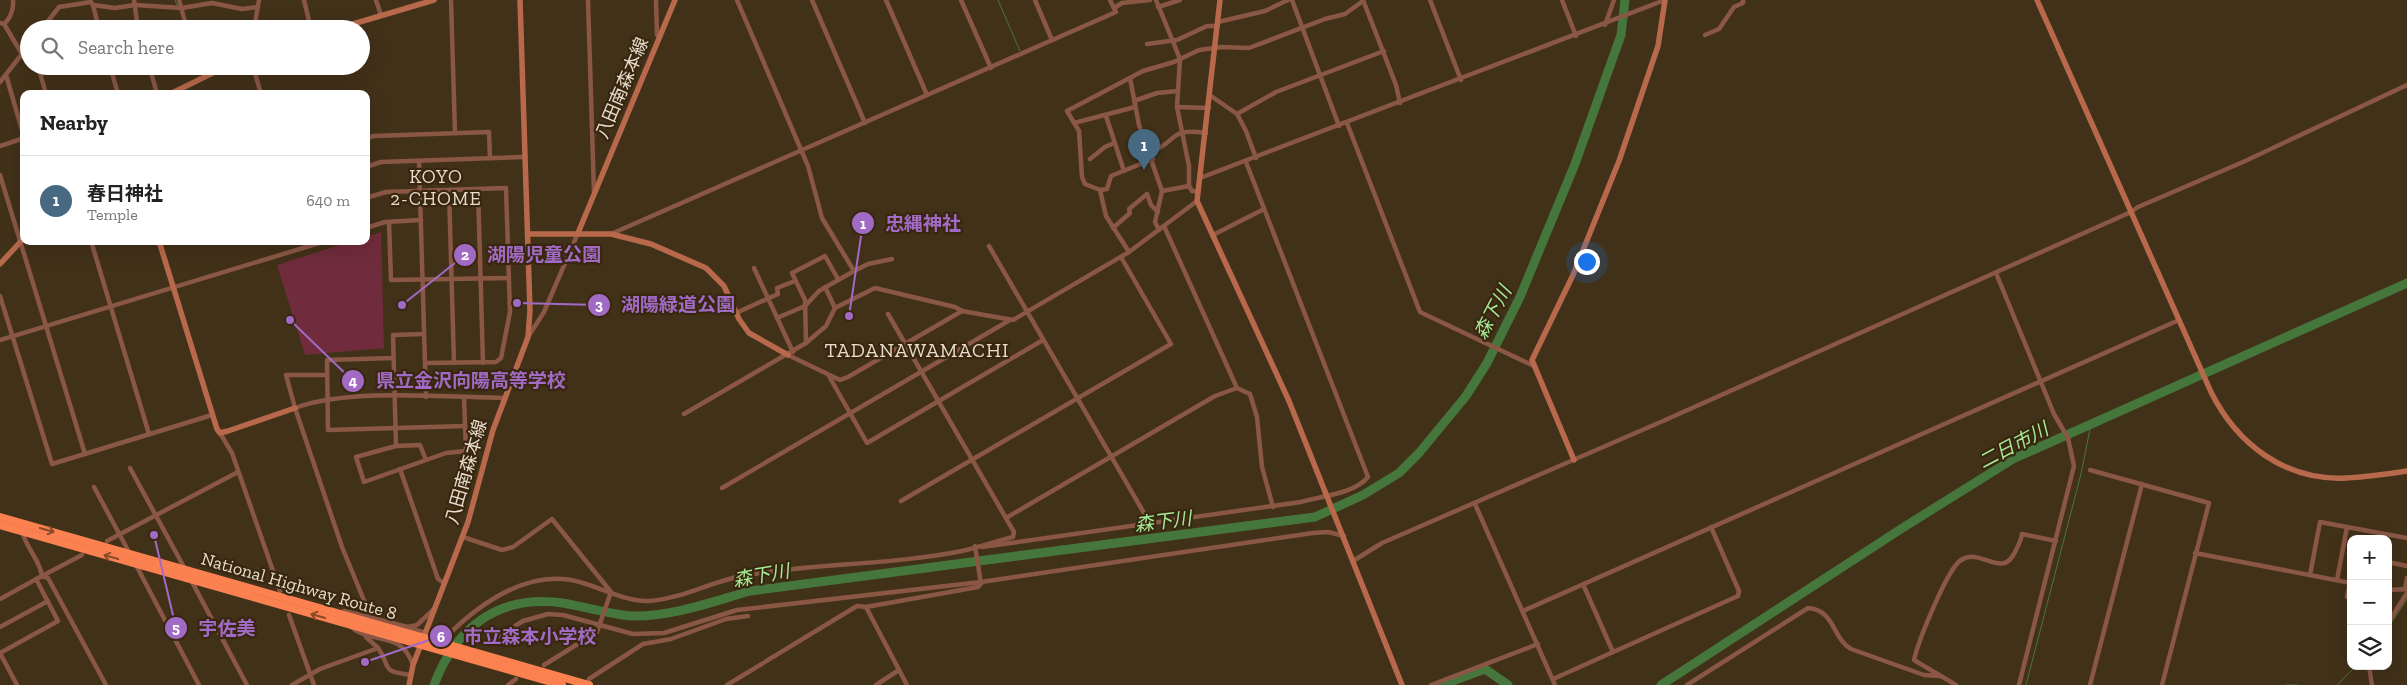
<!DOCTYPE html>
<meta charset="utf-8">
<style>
:root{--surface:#fff;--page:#f2f2f2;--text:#222;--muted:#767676;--line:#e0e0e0;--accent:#476981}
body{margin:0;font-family:"Zilla Slab","Noto Sans JP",serif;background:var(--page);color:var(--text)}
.controls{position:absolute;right:15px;bottom:15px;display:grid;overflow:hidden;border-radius:10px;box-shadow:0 5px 20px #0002}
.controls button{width:45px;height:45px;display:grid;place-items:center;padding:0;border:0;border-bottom:1px solid var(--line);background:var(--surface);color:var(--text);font:25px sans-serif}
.you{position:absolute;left:1586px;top:261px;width:18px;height:18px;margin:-12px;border:4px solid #fff;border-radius:50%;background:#1a73e8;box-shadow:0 0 0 8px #1a73e833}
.badge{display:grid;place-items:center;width:32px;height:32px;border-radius:50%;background:var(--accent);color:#fff;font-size:16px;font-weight:700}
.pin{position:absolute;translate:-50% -41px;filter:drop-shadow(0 1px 2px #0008)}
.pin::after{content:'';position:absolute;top:26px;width:18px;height:15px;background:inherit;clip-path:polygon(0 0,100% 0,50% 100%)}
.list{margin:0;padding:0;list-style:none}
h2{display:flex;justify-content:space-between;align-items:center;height:65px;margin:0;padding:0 20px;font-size:21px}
h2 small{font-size:16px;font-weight:400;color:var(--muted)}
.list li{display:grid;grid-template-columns:32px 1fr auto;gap:15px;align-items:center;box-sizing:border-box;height:90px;padding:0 20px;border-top:1px solid var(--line)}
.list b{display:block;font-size:19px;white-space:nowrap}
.list p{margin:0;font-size:16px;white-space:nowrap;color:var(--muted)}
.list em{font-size:16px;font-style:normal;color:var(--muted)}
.icon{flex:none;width:28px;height:28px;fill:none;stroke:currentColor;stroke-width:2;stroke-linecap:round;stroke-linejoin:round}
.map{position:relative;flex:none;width:2407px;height:685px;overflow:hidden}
.search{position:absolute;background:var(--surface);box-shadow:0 5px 20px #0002;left:20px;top:20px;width:350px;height:55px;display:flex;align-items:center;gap:12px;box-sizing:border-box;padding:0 18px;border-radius:28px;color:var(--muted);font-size:19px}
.panel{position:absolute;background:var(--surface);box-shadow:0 5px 20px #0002;left:20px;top:90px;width:350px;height:155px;border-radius:10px}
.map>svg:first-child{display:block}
</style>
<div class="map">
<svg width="2407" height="685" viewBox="0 0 2407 685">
<rect width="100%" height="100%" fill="#423119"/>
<path fill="#702c3c" d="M381,232l3,116 -79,7 -28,-90 75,-24h14v-4z"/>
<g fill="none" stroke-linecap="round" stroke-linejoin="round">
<g stroke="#45763c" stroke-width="1">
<path d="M175,0l2,5"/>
<path d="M998,0l22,51"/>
<path d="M2388,628l19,-29"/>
<path d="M2026,685l55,-211 10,-50"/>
<path d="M2286,685h11"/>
<path d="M2337,685l19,-19"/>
</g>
<g stroke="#45763c" stroke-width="9">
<path d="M434,685c22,-59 66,-91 129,-82 23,4 45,11 68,13 40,1 81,-14 119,-25l565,-74 48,-22 36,-22 20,-20 47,-57 21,-33 33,-66 55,-133 46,-129 4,-35"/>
<path d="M1442,685l43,-16 23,16"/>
<path d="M1661,685l243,-158 109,-68 394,-176"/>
</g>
<g stroke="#8a5745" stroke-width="4.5">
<path d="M134,0l4,29"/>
<path d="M179,0l8,29"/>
<path d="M304,0l7,29"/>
<path d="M376,0l5,15"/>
<path d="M451,0l4,133"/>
<path d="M588,0l6,192"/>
<path d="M656,0l1,35 3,2"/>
<path d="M737,0l71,166 14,52 32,53"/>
<path d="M812,0l53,123"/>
<path d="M886,0l41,95"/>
<path d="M961,0l30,68"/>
<path d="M1035,0l17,40"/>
<path d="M1156,0l24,59 -3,48 12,59v20l3,5 6,1"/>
<path d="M1292,0l47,126"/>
<path d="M1363,0l33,85 4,18"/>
<path d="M1430,0l31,80"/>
<path d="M1562,0l14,36"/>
<path d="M93,5l6,24"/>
<path d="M1158,7l22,-7"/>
<path d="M1114,8l8,-5 28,-3"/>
<path d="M1218,22l47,-11 23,-11"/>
<path d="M0,23l4,1c6,-5 10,-15 9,-24"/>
<path d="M4,24l18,30"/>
<path d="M1605,25l9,-25"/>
<path d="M42,29l17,-22 32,-5 2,3 22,3 20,-3 47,3 30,-5 30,6 16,-2"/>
<path d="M254,29l5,-29"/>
<path d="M1705,35l14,-6 15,-22 9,-4v-3"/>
<path d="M1147,44l30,-4 30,-14h11"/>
<path d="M38,66l8,28"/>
<path d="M110,66l8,28"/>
<path d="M153,66l-3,2 7,26"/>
<path d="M253,66l8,28"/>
<path d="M6,75l18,62"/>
<path d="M1130,78l9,47 23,66 -7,31 4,8"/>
<path d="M0,82l29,-37"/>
<path d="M1211,96l26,18 9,17 10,27"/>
<path d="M1134,101l23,-8 21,-2"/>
<path d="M1177,107l32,1"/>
<path d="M1237,114l39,-22 108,-41"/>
<path d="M1106,116l18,55"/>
<path d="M1074,123l61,-16"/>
<path d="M1347,123l73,189 114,54"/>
<path d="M366,138l8,-2 115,-4 1,26"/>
<path d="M0,146l24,-8"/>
<path d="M1150,152c28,-9 17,-25 56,-19"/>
<path d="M1090,159l15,-12 9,-4"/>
<path d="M419,161l7,236"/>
<path d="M366,167l15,-5 144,-5"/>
<path d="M0,175l85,279"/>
<path d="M1200,178l465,-178"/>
<path d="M478,189l5,174"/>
<path d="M449,190l5,173"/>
<path d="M1100,190l-15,-6 -3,-7 -3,-46 -12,-20 76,-40 31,-9 25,-12 23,-3 27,1 76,-29 20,-5 18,-13"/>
<path d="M1162,191l27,-5"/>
<path d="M366,198l20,-6 120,-4 4,124 -9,46 -5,4 -71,1"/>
<path d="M389,222l2,58 118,-2"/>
<path d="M1164,226l73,162 13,6 7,23 5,50 11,40"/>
<path d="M366,228l19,-6 36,-2"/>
<path d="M1113,228l17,-15 -1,-4 18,-15 4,11 7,7"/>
<path d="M611,234l505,-222 -6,-12"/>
<path d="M1213,235l51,-26"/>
<path d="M91,241l58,193"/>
<path d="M989,246l155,267"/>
<path d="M1129,252l-23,-36 -6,-26 7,-1 4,-13 42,-17"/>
<path d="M754,268l39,84"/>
<path d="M1996,273l58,141 14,24 6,28 -55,219"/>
<path d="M825,287l10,21"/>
<path d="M0,296l52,168 160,-49"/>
<path d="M736,313l42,-19 -1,-6 18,-7"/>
<path d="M777,318l28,-12 14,-15 35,-20 14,-7 24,-5"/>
<path d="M528,337l16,-25 34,-79"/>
<path d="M0,340l326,-99"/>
<path d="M806,343l-1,-43 -13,-27 33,-17 13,23"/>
<path d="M788,355l52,25 8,-3 114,-66 51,9 116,-68 68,-51"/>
<path d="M393,358l-66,2 1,70 137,-4"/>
<path d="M327,375h-41l9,33 47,139 28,68"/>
<path d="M829,376l38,67 176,-103"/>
<path d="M295,408c54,-20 150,-11 210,-10"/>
<path d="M684,414l122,-71 20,-17 9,-18 40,-20 80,19 7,4"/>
<path d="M220,433l12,20 48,138"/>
<path d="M396,446l-3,-111 31,-1"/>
<path d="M426,460l-6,-15 -24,1 -40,11 8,25 82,-29 20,-2 -2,-53"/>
<path d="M130,468l55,101"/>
<path d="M400,469l38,110 6,4"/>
<path d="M2090,470l119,33 -47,182"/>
<path d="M94,487l36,67"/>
<path d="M722,488l288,-168"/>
<path d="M901,501l270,-157 -50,-87"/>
<path d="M1475,504l80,181"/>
<path d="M1006,518l209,-122 22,-8"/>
<path d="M463,537l39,13 11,-3 39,-28 59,73 -14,40 -53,33"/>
<path d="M107,541l131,-69"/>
<path d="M982,547l319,-45c20,-6 53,-8 67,-25l-122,-315"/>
<path d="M2195,553l156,30"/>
<path d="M1353,561l29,-18 281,-122 468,-209 7,-5 105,-45 164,-77"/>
<path d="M2388,562l19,4"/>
<path d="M136,565l63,120"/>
<path d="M2310,575l10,-53 87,16"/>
<path d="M42,576l6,2 58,107"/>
<path d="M42,576l40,-21"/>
<path d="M191,580l56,105"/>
<path d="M2337,580l10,-53"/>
<path d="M1583,584l30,68"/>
<path d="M2405,589l2,-11"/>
<path d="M2388,590l19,-1"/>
<path d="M2347,597l3,-14"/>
<path d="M0,599l42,-23c-2,-16 -16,-28 -20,-45"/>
<path d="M866,607l41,78"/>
<path d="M344,611l64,16 9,-2 16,-15"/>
<path d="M1523,611l656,-291"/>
<path d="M289,615l25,70"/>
<path d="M2388,623l19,-30"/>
<path d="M350,626c22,20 51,3 63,39"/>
<path d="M0,627l48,-26"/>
<path d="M409,628l17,5"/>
<path d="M446,637c34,-34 85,-71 137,-54 21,6 44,19 66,18 33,-2 65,-21 98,-26 71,-12 145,-10 215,-24 17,-4 35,-10 51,-14l1,-5 -126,-218"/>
<path d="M486,644l37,-23 25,-7 15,1 70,19 31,-1 73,-23 244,-28 332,-49 15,-1 16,4"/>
<path d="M378,648c14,19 1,23 32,27"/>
<path d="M0,653l58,-32 -22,-42"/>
<path d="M0,653l17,32"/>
<path d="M2369,666l3,19"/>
<path d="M1553,679l185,-83 1,-5 -28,-64"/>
<path d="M292,685l28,-16 58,-21 -12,-11"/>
<path d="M508,685l8,-6"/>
<path d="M588,685l1,-6 54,-35 28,-5 55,-20 22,-3"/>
<path d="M727,685l130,-79 9,1 112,-20 3,-3 -6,-38"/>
<path d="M876,685l23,-15"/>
<path d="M1431,685l107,-41"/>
<path d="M1687,685l121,-77c27,2 24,30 43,41l73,26 16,1"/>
<path d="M1956,685l-42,-25c4,-18 33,-91 47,-100 20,-13 41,20 54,-8 3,-6 6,-11 7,-18l34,7"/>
<path d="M2090,685l52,-201"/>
</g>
<g stroke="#b8694b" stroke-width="5.5">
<path d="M1220,0l-23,201 92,200 113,284"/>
<path d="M2037,0l174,392c26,52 74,89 135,86 20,-1 41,-4 61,-7"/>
<path d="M336,29l98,-29"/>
<path d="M170,94l57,-28"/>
<path d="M578,233l97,-233"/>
<path d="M528,234h83l40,10 55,24 18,18 15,33 10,14 39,22"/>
<path d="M159,241l58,188 3,4 8,-2 67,-23"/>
<path d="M0,264l24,-26"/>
<path d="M1574,460l-42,-100 41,-85 46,-114 39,-115 7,-46"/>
<path d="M409,685l4,-20 55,-143 25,-92 35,-93 2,-26 -10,-311"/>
</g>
<g stroke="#fc8151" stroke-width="8">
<path d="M0,517l589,168"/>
<path d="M0,525l562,160"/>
</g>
</g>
<defs><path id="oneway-shaft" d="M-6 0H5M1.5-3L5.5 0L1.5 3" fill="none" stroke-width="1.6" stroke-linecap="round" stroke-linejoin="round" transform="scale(1.25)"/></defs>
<g stroke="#864b29">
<use href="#oneway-shaft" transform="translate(47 530) rotate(16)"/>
<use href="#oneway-shaft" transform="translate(111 557) rotate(-164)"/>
<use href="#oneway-shaft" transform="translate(318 616) rotate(-164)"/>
</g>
<g text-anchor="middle" stroke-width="4.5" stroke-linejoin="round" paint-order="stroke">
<g font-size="18" fill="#e7dccd" stroke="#38270e">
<text transform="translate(622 88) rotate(-67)" y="6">八田南森本線</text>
<text transform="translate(466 472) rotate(-74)" y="6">八田南森本線</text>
<text transform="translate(299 586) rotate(16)" y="6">National Highway Route 8</text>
</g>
<g font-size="19" letter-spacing="1" fill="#e7dccd" stroke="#38270e">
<text x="436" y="183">KOYO<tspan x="436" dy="22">2-CHOME</tspan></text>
</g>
<g font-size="19" font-style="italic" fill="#a3ea96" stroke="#38270e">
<text transform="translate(1492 312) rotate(-62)" y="7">森下川</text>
<text transform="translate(2013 445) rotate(-28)" y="7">二日市川</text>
<text transform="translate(1163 521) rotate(-7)" y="7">森下川</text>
<text transform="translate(761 575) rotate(-10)" y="7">森下川</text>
</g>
<g font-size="20" letter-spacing="1" fill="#e7dccd" stroke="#38270e">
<text x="917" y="357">TADANAWAMACHI</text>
</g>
</g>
<path fill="none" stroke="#a16ac4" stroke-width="2" d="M849 316L863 223M402 305L465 255M517 303L599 305M290 320L353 381M154 535L176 628M365 662L441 636"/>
<g fill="#a16ac4" stroke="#38270e" stroke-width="2">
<circle cx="849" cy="316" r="5"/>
<circle cx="402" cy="305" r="5"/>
<circle cx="517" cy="303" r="5"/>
<circle cx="290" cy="320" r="5"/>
<circle cx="154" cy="535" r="5"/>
<circle cx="365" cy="662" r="5"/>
<circle cx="863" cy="223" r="12"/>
<circle cx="465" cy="255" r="12"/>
<circle cx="599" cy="305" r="12"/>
<circle cx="353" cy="381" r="12"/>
<circle cx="176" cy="628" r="12"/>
<circle cx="441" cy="636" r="12"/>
</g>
<g font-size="15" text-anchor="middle" font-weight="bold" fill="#fff">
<text x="863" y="229">1</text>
<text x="465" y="260">2</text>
<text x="599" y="310">3</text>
<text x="353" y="386">4</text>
<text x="176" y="633">5</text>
<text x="441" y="642">6</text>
</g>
<g font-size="19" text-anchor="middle" font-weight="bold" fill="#a16ac4" stroke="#38270e" stroke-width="4.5" stroke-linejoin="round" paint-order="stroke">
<text x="923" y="230">忠縄神社</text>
<text x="544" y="261">湖陽児童公園</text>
<text x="678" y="311">湖陽緑道公園</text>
<text x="471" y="387">県立金沢向陽高等学校</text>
<text x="227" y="635">宇佐美</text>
<text x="530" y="643">市立森本小学校</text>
</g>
</svg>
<div class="controls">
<button>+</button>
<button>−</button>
<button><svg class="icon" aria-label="layers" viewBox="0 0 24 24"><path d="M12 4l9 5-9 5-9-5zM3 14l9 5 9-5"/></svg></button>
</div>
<div class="you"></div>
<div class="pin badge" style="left:1144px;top:170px">1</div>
<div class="search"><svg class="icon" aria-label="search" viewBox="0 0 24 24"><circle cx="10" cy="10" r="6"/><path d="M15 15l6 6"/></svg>Search here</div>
<section class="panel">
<h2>Nearby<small></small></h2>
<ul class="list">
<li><span class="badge">1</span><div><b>春日神社</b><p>Temple</p></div><em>640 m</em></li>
</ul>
</section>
</div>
